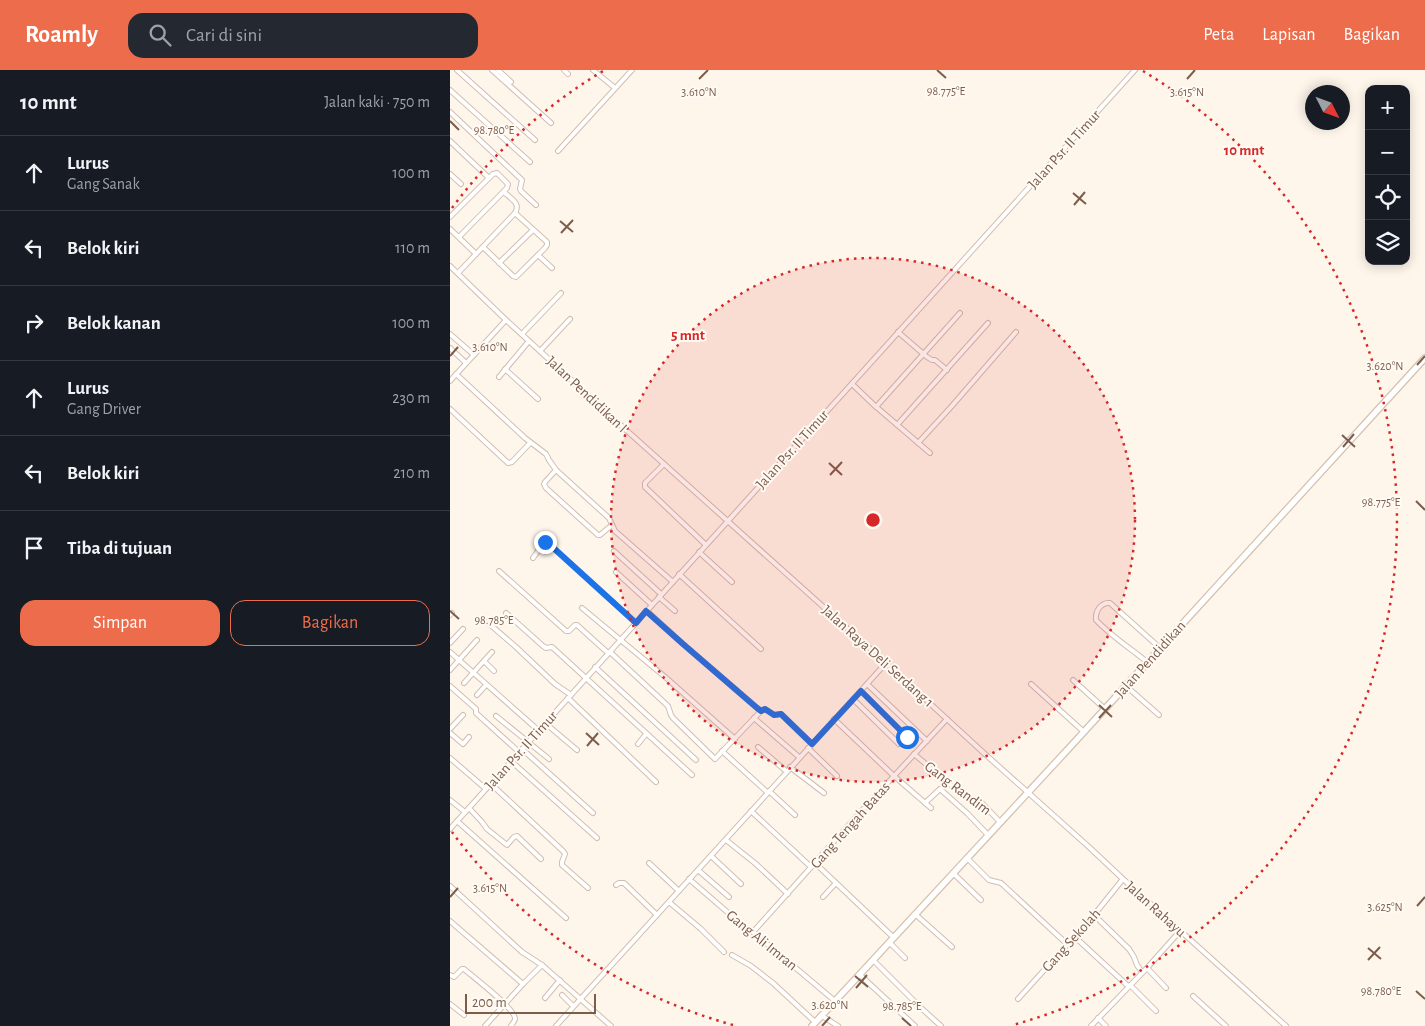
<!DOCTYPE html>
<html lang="id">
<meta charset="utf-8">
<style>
:root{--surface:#171b24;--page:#242831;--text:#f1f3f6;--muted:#9ea1a6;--line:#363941;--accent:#ed6c4b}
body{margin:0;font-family:"Alegreya Sans",sans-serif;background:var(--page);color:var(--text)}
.controls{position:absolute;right:15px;top:15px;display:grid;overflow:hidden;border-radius:10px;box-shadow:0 2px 12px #0003}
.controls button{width:45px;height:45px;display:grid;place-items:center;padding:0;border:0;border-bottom:1px solid var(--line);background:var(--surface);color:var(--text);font:25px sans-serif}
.compass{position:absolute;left:855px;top:15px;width:45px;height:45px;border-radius:50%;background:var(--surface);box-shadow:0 2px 12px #0003;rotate:132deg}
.scale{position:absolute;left:15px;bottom:12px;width:131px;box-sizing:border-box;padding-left:5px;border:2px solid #7c5c4b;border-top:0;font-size:14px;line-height:18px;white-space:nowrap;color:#7c5c4b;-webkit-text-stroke:4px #fffaf3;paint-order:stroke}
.stop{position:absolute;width:15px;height:15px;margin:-11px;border:4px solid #1a73e8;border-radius:50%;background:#fff}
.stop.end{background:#1a73e8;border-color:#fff;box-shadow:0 1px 5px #0008}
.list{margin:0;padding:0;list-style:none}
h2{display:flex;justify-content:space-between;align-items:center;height:65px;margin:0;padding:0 20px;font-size:21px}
h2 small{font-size:16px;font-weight:400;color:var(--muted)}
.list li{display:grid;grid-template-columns:32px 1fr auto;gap:15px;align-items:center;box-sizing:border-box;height:75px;padding:0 20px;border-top:1px solid var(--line)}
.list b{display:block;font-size:19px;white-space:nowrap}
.list p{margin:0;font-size:16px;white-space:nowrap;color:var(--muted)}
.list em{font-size:16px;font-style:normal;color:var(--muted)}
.actions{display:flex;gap:10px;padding:15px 20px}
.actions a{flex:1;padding:11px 0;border:1px solid var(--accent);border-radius:15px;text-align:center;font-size:18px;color:var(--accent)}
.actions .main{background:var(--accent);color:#fff}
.icon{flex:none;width:28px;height:28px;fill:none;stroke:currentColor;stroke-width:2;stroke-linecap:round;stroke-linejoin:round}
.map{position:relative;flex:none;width:975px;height:956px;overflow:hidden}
header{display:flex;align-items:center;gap:30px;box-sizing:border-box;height:70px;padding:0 25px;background:var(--accent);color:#fff}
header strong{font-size:24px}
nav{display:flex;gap:28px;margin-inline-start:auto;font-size:18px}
.search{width:350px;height:45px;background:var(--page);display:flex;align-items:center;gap:12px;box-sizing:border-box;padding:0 18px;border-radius:15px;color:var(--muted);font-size:19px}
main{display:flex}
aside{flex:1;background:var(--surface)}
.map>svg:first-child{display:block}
</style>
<header>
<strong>Roamly</strong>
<div class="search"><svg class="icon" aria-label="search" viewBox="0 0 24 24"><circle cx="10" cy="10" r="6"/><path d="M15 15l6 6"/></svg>Cari di sini</div>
<nav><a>Peta</a><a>Lapisan</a><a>Bagikan</a></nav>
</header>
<main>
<aside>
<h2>10 mnt<small>Jalan kaki · 750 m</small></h2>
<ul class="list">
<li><svg class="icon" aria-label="ahead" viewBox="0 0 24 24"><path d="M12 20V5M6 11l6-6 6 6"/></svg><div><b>Lurus</b><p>Gang Sanak</p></div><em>100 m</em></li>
<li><svg class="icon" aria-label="left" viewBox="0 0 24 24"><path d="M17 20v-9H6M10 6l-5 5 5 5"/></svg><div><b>Belok kiri</b></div><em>110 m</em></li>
<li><svg class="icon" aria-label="right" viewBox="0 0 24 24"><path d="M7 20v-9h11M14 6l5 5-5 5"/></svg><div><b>Belok kanan</b></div><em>100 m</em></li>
<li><svg class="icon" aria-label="ahead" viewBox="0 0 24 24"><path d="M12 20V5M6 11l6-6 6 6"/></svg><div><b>Lurus</b><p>Gang Driver</p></div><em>230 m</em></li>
<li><svg class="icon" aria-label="left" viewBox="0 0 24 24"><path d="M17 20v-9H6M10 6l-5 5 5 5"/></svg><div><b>Belok kiri</b></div><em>210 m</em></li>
<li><svg class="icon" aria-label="arrive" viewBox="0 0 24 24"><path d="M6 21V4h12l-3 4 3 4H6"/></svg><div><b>Tiba di tujuan</b></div></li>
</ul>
<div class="actions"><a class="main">Simpan</a><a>Bagikan</a></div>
</aside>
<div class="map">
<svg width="975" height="956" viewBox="0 0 975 956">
<rect width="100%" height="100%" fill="#fef6eb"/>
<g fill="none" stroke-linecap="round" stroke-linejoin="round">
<defs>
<g id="minor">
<path d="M7,0l78,70"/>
<path d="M42,0l59,53"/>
<path d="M48,0l13,12"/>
<path d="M114,0l4,4"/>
<path d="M143,0l22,18"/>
<path d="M0,20l80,72"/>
<path d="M0,42l72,68 -2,9 1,2 15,14"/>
<path d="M0,71l39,37"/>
<path d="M108,81l74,-81"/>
<path d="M0,104l11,10"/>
<path d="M0,147l43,-43 4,-1 11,11 -1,4 -48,49"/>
<path d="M0,159l26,25"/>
<path d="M33,177l30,29 3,1 29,-29 2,-3v-3l-32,-29"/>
<path d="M88,185l14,13"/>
<path d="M49,193l34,-33"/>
<path d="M0,196l56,54 119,109 261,234 100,92 103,92 34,32 163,147"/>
<path d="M8,203l57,-60c6,-10 -4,-14 -11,-21"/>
<path d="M448,262l29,25 5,3h3l12,10"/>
<path d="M0,264l24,21"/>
<path d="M72,264l39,-41"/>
<path d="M0,278l16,15"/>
<path d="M90,281l30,-32"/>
<path d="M55,299l33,30"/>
<path d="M6,304l69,64 21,16 2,4"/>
<path d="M49,307l30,-36"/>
<path d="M0,311l56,-61"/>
<path d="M402,314l22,21 56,48"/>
<path d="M426,337l84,-94"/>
<path d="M0,339l58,54 4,-1 18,-19"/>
<path d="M447,355l91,-102"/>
<path d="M468,373l33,-36 65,-75"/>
<path d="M99,390l7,10 53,48 6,13 58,51"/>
<path d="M214,394l-19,19v4l61,58"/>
<path d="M106,400l-11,12 -1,2 2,4 52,47h2l12,-10"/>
<path d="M164,481l47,43"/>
<path d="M249,482l33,30"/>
<path d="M83,488l10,-14 4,-2 89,81"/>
<path d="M49,501l67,60h3l6,-6h2l31,28"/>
<path d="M166,502l36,33"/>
<path d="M229,504l82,75"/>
<path d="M209,527l16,14"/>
<path d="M132,538l82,68 71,63"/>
<path d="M197,541l36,33 78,67"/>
<path d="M56,543l37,33 3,2 6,-1 140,128"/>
<path d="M0,545l2,-2"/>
<path d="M37,552l29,25 39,37 16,11"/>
<path d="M0,573l13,-14"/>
<path d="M0,582l88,78"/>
<path d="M160,582l58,54 3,9 2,3 42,41 46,-48"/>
<path d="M34,591l10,10"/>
<path d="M697,592c-17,-14 -36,-26 -51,-42 -1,-9 5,-18 14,-17l50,45"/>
<path d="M145,597l101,93"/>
<path d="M0,600l27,-30"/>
<path d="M623,610l32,29"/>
<path d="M14,613l28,-31"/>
<path d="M417,614l60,57"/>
<path d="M581,614l53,48"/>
<path d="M0,616l26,23v4l43,39"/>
<path d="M676,616l33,29"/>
<path d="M411,621l46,46"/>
<path d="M27,625l9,-10"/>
<path d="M118,628l88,84"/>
<path d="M403,629l46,45"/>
<path d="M311,641l4,-2 10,6 6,-1 31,30"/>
<path d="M46,646l53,43"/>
<path d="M304,648l45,39"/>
<path d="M384,649l60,57 37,32"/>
<path d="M95,653l32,27"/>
<path d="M0,659l13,-14"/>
<path d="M0,663l13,11 6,-7"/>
<path d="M188,674l8,-10"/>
<path d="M308,677l28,24"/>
<path d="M358,678l29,28"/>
<path d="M72,679l71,64"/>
<path d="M272,681l45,41"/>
<path d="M464,684l50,42 16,5 20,21"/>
<path d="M0,688l36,31"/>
<path d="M61,691l86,77"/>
<path d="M340,697l34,26"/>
<path d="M41,714l72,67 2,3 -3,8v3l26,23"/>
<path d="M319,721l26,24"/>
<path d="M0,730l15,12"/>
<path d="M475,733l15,-14 28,25 20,21"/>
<path d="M19,738l13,14 5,7 20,16 7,-8 3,-1 24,23"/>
<path d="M301,741l60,56"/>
<path d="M7,751l109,97"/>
<path d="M0,759l685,-759"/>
<path d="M276,770l30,24 32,30"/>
<path d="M261,786l30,28"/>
<path d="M517,788l22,22 12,3 66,61"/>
<path d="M199,793l30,28"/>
<path d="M365,793l78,74"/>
<path d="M248,800l31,27"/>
<path d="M503,803l28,27"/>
<path d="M239,809l58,50 6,3 82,69"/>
<path d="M166,815l3,-2h5l33,32"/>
<path d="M0,816l72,66 20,13 69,61"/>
<path d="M373,827l13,-14"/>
<path d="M219,832l32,27 23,23"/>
<path d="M465,844l37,33"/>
<path d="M644,845l35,34 5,8 3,8 5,7"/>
<path d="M0,851l73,63"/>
<path d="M303,862l102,-114 92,-99"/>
<path d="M625,867l53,49"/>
<path d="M439,872l16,16"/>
<path d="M282,885l19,11 22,17 42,39"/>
<path d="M423,890l47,47 21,19"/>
<path d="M697,898l19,20"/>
<path d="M409,904l56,52"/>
<path d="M0,905l4,2 8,-8h2c9,8 52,40 51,50 0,2 -3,5 -4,7"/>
<path d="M680,915l26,26"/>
<path d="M112,925l11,11"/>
<path d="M743,926l33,30"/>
<path d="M95,928l15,-18"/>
<path d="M568,929l76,-84 29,-36"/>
<path d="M0,934l14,11"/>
<path d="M372,946l16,10"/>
<path d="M648,948l8,8"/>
<path d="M35,956l38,-42 19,-19"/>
<path d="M106,956l330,-363"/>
<path d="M641,956l56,-58 33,-37"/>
</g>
<path id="secondary" d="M362,956l259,-280 354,-388"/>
</defs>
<use href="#minor" stroke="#d2beaf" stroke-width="6"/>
<use href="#secondary" stroke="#d7c0ae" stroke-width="8"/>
<use href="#minor" stroke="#fff" stroke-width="4"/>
<use href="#secondary" stroke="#fff" stroke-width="5.5"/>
</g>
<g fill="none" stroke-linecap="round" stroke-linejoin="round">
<path stroke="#1a73e8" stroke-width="6" d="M95,472l3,1 88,80 10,-12 37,33 74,64 4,3 4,-2 9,6 7,-1 31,30 49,-53 46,46"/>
</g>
<path fill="none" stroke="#7c5c4b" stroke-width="2" d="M487,0l9,8M249,9l9,-9M737,9l8,-9M0,51l9,9M623,123l13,11M624,135l11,-13M110,151l13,11M111,163l12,-13M0,286l8,-9M967,295l8,-9M892,365l13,12M893,377l11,-13M379,393l13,12M380,405l12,-13M966,431l9,9M0,541l9,8M649,635l13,12M649,648l12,-13M136,663l13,12M137,676l11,-13M0,827l8,-9M967,836l8,-9M918,878l13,11M918,890l12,-13M405,906l13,11M406,918l11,-13M966,921l9,8M452,948l9,8M372,956l8,-9"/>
<circle cx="423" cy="450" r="262" fill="#d62828" fill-opacity=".12"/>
<g fill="none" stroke="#d62828" stroke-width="2.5" stroke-dasharray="2.5 5">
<circle cx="423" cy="450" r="262"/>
<path d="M283 955A524 524 0 0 1 2 762M2 138A524 524 0 0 1 153 1M693 1A524 524 0 0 1 563 955"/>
</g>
<g text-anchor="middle" stroke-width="4" stroke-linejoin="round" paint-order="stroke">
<g font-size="15" fill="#7c5c4b" stroke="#fffaf3">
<text transform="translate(614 79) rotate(-48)" y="5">Jalan Psr. II Timur</text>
<text transform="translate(137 324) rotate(43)" y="5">Jalan Pendidikan I</text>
<text transform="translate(342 379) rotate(-48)" y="5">Jalan Psr. II Timur</text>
<text transform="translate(428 586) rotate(42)" y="5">Jalan Raya Deli Serdang 1</text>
<text transform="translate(700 589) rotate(-48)" y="5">Jalan Pendidikan</text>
<text transform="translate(71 680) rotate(-48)" y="5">Jalan Psr. II Timur</text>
<text transform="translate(508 718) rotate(37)" y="5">Gang Randim</text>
<text transform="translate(400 755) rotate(-48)" y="5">Gang Tengah Batas</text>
<text transform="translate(706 839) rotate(42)" y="5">Jalan Rahayu</text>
<text transform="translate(312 870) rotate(39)" y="5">Gang Ali Imran</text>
<text transform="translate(621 870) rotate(-48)" y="5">Gang Sekolah</text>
</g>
</g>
<g font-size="12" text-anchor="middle" fill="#7c5c4b" stroke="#fffaf3" stroke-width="4" stroke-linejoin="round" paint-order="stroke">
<text x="496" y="25">98.775°E</text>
<text x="249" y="26">3.610°N</text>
<text x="737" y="26">3.615°N</text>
<text x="44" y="64">98.780°E</text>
<text x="40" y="281">3.610°N</text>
<text x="935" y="300">3.620°N</text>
<text x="931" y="436">98.775°E</text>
<text x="44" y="554">98.785°E</text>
<text x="40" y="822">3.615°N</text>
<text x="935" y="841">3.625°N</text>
<text x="931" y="925">98.780°E</text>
<text x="380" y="939">3.620°N</text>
<text x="452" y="940">98.785°E</text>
</g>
<circle cx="423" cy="450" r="8" fill="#d62828" stroke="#fffaf3" stroke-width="2.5"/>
<g font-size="15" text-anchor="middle" font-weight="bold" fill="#d62828" stroke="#fffaf3" stroke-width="4" stroke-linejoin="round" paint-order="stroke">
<text x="794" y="85">10 mnt</text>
<text x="238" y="270">5 mnt</text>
</g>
</svg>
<div class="controls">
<button>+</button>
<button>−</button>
<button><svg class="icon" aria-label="locate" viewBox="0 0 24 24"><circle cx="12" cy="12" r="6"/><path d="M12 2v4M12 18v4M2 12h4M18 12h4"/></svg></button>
<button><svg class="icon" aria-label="layers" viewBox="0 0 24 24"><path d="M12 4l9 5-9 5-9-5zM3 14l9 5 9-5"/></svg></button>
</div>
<svg class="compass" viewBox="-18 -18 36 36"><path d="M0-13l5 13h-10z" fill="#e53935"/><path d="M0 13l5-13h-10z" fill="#9ea1a6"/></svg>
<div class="scale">200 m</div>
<div class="stop" style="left:457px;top:667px"></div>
<div class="stop end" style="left:95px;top:472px"></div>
</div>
</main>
